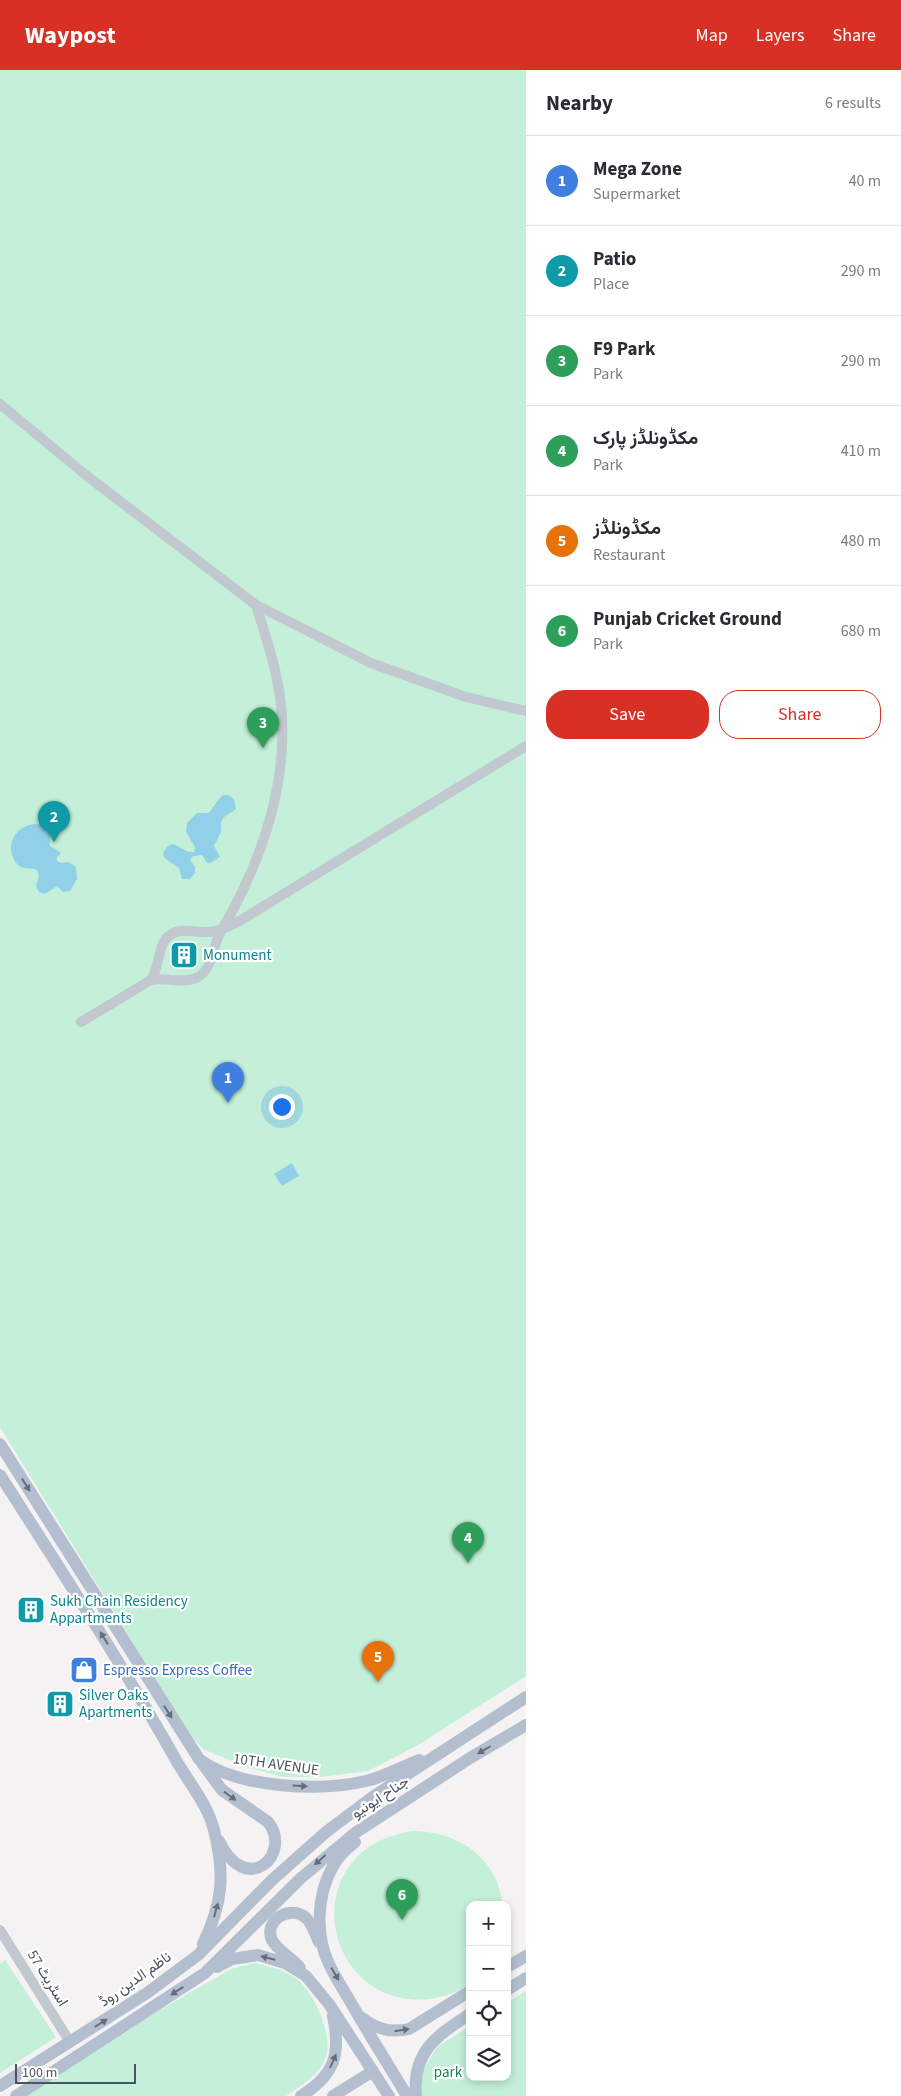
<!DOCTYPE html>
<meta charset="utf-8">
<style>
:root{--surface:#fff;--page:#f2f2f3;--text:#2b2b33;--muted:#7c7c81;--line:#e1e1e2;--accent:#d93025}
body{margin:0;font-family:"Source Sans 3",Vazirmatn,sans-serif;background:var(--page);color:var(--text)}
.controls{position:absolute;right:15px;bottom:15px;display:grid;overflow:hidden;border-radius:10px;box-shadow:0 2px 8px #0003}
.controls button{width:45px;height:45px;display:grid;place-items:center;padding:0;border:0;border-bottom:1px solid var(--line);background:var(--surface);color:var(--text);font:25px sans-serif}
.scale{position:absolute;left:15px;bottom:12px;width:121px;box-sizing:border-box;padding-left:5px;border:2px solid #4a535f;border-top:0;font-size:14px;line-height:18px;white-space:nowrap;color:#4a535f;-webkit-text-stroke:4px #fff;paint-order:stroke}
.you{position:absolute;left:281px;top:1036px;width:18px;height:18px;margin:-12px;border:4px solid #fff;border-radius:50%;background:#1a73e8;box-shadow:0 0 0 8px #1a73e833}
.badge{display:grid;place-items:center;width:32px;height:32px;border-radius:50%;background:var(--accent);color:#fff;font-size:16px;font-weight:700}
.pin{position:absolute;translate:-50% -41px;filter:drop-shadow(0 1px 2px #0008)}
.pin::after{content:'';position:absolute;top:26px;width:18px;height:15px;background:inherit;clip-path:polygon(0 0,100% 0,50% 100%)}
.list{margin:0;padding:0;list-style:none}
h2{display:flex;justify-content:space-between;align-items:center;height:65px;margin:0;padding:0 20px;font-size:21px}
h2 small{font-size:16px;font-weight:400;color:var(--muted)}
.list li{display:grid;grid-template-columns:32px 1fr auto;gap:15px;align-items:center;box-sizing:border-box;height:90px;padding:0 20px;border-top:1px solid var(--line)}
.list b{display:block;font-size:19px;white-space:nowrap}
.list p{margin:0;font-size:16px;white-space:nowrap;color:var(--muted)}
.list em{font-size:16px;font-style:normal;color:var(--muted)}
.actions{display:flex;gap:10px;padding:15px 20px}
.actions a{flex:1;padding:11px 0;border:1px solid var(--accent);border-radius:20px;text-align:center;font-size:18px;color:var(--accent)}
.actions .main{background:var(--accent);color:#fff}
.icon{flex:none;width:28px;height:28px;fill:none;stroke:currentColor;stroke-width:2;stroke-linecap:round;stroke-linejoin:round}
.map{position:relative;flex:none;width:526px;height:2026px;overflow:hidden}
header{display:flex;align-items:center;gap:30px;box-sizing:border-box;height:70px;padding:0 25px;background:var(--accent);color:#fff}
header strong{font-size:24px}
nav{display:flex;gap:28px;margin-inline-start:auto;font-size:18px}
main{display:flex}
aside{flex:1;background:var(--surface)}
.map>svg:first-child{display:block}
</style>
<header>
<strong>Waypost</strong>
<nav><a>Map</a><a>Layers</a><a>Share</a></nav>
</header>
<main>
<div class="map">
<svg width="526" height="2026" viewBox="0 0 526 2026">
<rect width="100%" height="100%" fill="#f4f2f2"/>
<g fill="#c4efd8">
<path d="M0,0h526v1606l-108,69 -50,26 -48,6h-36l-35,-9 -46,-19 -9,-10 -28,-43 -166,-269z"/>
<path d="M412,1761c36,0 70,16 85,51 3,7 4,15 6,23h-33v78c-12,10 -27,14 -42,16 -16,2 -31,-1 -45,-7 -55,-26 -67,-105 -17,-143 14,-10 29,-15 46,-18z"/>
<path d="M5,1890l51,77 -56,36v-109z"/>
<path d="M255,1893c16,4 30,7 43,17 16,14 33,51 29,72 -3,20 -26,34 -41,44h-265l113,-71 97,-56z"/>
<path d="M526,1921v105h-106l3,-26 14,-23 33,-21v51h37v-74z"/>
</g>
<g fill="#92d0ea">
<path d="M223,725h5l6,4 2,10 -12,8 -3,5v10l-7,14 6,11 -10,6h-3l-5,-8 -9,1 -3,4 5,7v6l-5,6h-8l-3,-11c-8,-7 -26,-11 -8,-24 9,1 14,9 23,8l1,-5 -9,-15 1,-9 10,-10h12c3,-4 11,-16 14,-18z"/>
<path d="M36,754c20,2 12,9 14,22l11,7 -4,4v4l4,2 7,-1 8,5 1,12 -7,12 -7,1 -6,-6 -12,8 -6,-2 -3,-6 3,-10 -2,-6c-6,-3 -14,0 -19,-5 -15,-17 -4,-40 18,-41z"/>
<path d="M292,1093l7,13 -17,10 -8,-12z"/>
</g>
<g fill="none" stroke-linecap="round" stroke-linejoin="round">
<g stroke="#c1c8d0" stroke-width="10">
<path d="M0,334l87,72 169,129 115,58 95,34 60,14"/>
<path d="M151,910c8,-13 7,-30 14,-40 12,-15 28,-7 43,-8 11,0 20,-6 30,-10l288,-176"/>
<path d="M81,952l70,-42c14,-3 32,4 45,-2 17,-7 16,-31 24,-45 42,-71 71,-154 60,-236 -4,-31 -15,-62 -24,-92"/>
<path d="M0,1860l70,112"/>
</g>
<g stroke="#b3bfcf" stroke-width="12">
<path d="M0,1374l199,315c38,29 121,33 167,22 18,-4 35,-14 53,-21"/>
<path d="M0,1405c59,92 118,183 172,278 13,25 35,49 42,77 11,44 9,73 -11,114"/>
<path d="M202,1693l20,27 46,32c25,31 -21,77 -49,19"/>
<path d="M355,1772c-9,7 -18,15 -23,26 -15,28 -17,67 -3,96 6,13 14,25 21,37 18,32 38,63 57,95"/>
<path d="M217,1897l15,-8 26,-4 27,8 21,13 23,28 60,92"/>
<path d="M507,1897l19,-11"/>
<path d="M300,1898c-8,-10 -22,-17 -28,-28 -9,-20 19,-36 34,-22 6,5 9,16 13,24"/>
<path d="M507,1920l19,-12"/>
<path d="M362,1948c15,11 28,15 47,11l61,-38"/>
<path d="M0,2016l147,-93 51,-38 74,-75 54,-48 48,-36 152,-99"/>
<path d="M16,2026l189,-123 96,-95 54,-45 115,-75 56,-33"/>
<path d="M301,2026c34,-21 40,-42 32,-80"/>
<path d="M333,2026l40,-25"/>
<path d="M416,2026c-4,-44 20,-60 54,-82"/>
</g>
</g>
<defs><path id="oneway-solid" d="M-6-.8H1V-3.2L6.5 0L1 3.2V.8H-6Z" transform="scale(1.25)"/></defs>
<g fill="#646e7b">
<use href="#oneway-solid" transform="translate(26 1415) rotate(58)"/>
<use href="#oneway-solid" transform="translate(104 1568) rotate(-122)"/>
<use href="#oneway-solid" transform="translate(168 1642) rotate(57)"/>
<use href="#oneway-solid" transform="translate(484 1680) rotate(150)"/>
<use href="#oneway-solid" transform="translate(300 1716) rotate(4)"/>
<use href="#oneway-solid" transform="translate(230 1726) rotate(36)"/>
<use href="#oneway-solid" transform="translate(320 1790) rotate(139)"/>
<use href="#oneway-solid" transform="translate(216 1840) rotate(-75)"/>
<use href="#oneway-solid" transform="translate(268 1888) rotate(-166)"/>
<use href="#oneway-solid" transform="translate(335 1904) rotate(59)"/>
<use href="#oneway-solid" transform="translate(177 1921) rotate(147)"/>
<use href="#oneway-solid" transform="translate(101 1953) rotate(-32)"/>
<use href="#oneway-solid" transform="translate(402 1960) rotate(-9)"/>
<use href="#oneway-solid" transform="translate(333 1991) rotate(-66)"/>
</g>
<defs>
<symbol id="building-square" viewBox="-11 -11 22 22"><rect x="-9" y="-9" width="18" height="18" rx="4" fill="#0f9aa8" stroke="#fff"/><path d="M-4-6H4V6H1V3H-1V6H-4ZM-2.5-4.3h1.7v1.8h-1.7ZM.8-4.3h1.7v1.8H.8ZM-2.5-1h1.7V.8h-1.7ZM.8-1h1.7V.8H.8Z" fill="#fff"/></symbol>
<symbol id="shop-square" viewBox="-11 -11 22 22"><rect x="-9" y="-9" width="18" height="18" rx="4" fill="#3f7fe0" stroke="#fff"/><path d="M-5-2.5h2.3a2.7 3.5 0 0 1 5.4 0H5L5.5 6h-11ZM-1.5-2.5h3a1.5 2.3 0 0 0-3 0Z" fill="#fff"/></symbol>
</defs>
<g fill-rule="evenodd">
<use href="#building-square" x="168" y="869" width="32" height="32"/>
<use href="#building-square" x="15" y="1524" width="32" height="32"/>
<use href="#shop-square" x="68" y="1584" width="32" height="32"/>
<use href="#building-square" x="44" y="1618" width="32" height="32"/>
</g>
<g text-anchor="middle" stroke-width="4.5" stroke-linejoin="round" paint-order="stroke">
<g font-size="15" fill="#0d838f" stroke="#fff" text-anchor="start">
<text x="203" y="890">Monument</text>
<text x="50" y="1536">Sukh Chain Residency<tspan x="50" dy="17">Appartments</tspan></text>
<text x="79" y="1630">Silver Oaks<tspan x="79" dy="17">Apartments</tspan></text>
</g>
<g font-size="15" fill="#366cbe" stroke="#fff" text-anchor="start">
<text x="103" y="1605">Espresso Express Coffee</text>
</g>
<g font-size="15" fill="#4a535f" stroke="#fff">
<text transform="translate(276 1694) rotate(8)" y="5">10TH AVENUE</text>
<text transform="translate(380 1727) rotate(-33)" y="5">جناح ایونیو</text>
<text transform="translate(48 1908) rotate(58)" y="5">اسٹریٹ 57</text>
<text transform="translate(135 1909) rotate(-35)" y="5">ناظم الدین روڈ</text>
</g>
<g font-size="15" fill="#1b8057" stroke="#fff">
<text x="448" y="2007">park</text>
</g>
</g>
</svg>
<div class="controls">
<button>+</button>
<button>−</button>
<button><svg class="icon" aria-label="locate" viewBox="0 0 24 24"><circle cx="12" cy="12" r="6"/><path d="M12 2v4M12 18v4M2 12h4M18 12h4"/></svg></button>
<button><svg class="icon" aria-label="layers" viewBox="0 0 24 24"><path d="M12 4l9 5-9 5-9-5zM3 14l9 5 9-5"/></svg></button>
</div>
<div class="scale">100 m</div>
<div class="you"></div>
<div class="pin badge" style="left:228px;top:1033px;background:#3f7fe0">1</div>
<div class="pin badge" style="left:54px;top:772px;background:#0f9aa8">2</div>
<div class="pin badge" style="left:263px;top:678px;background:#2e9e5b">3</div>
<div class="pin badge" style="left:468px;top:1493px;background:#2e9e5b">4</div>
<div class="pin badge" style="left:378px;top:1612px;background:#e8710a">5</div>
<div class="pin badge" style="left:402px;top:1850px;background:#2e9e5b">6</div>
</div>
<aside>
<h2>Nearby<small>6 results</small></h2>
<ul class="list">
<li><span class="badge" style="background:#3f7fe0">1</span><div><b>Mega Zone</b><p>Supermarket</p></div><em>40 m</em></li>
<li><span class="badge" style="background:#0f9aa8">2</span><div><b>Patio</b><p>Place</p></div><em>290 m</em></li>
<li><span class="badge" style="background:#2e9e5b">3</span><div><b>F9 Park</b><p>Park</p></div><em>290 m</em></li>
<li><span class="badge" style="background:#2e9e5b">4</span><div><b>مکڈونلڈز پارک</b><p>Park</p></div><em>410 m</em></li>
<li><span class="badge" style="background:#e8710a">5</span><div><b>مکڈونلڈز</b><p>Restaurant</p></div><em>480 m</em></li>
<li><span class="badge" style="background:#2e9e5b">6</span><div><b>Punjab Cricket Ground</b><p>Park</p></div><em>680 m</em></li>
</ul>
<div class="actions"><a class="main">Save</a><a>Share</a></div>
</aside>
</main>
